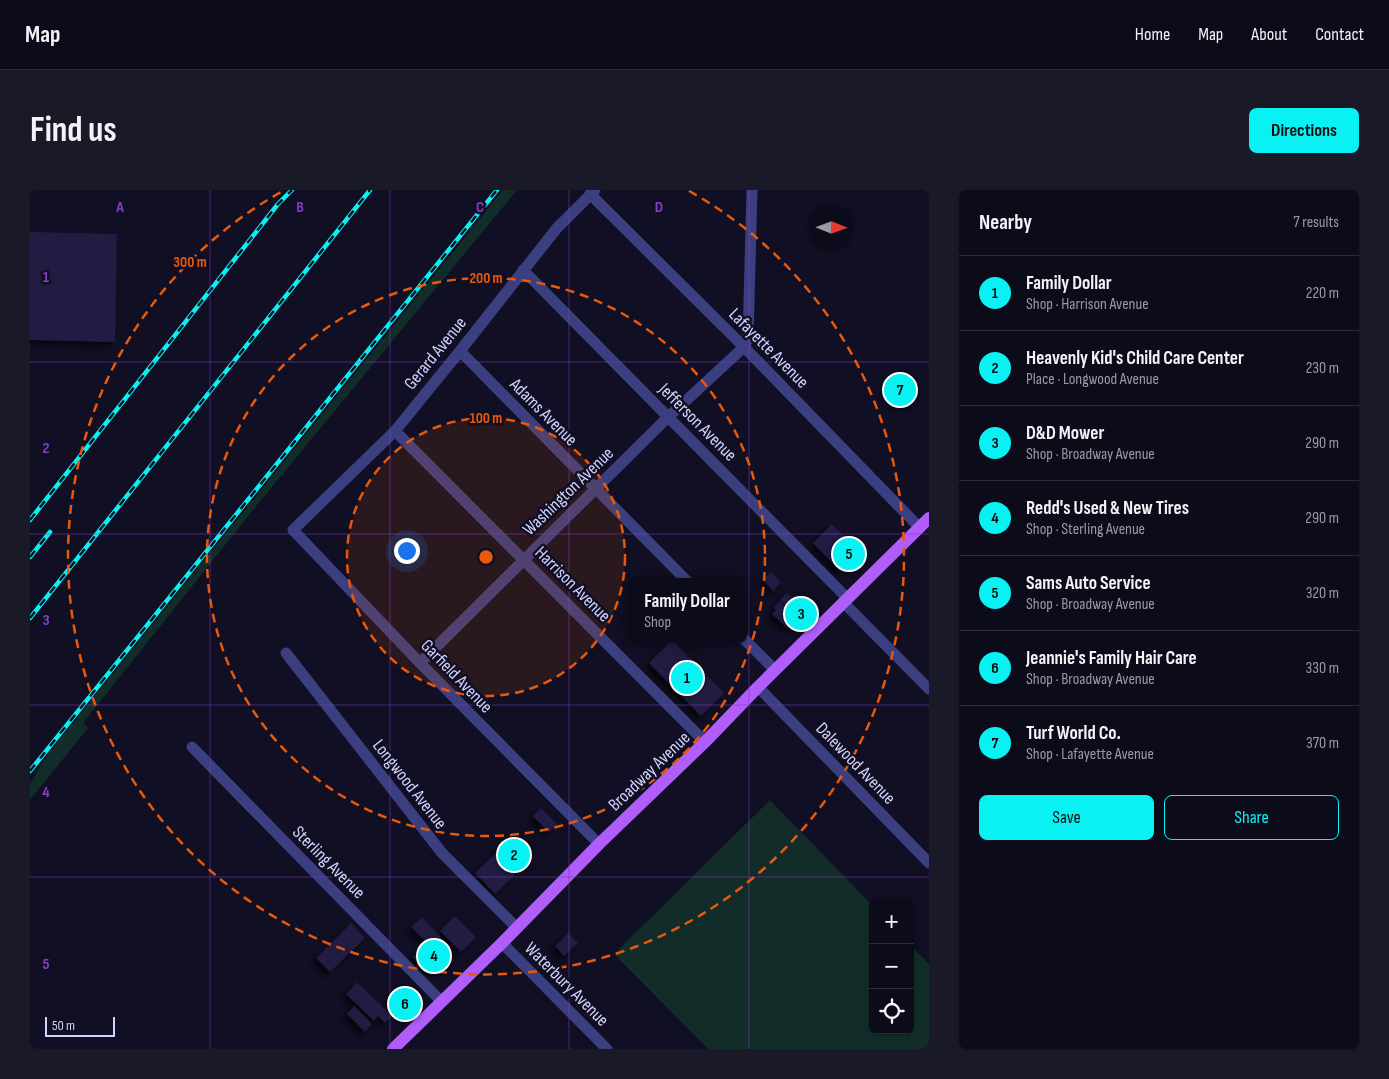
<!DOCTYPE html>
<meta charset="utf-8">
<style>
:root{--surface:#0c0b1a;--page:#1a1927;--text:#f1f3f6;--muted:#9a9ba2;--line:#2c2b39;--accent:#08f2f3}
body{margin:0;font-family:"Sofia Sans Condensed",sans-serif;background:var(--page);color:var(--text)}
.controls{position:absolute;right:15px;bottom:15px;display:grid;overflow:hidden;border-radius:8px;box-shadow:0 1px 4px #0004}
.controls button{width:45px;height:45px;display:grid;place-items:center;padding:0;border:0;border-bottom:1px solid var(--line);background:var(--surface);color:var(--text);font:25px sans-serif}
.compass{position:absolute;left:779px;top:15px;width:45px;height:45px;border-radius:50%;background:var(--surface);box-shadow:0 1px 4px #0004;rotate:91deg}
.scale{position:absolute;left:15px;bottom:12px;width:70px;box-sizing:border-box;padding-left:5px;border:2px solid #d3d2fd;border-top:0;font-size:14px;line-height:18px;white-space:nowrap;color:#d3d2fd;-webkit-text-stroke:4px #100f23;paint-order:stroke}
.you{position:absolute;left:376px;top:360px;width:18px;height:18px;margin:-12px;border:4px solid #fff;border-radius:50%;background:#1a73e8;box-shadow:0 0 0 8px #1a73e833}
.badge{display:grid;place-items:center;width:32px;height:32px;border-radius:50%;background:var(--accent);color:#111;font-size:16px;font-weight:700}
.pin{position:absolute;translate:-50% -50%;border:2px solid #fff;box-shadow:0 1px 5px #0006}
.popup{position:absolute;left:597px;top:388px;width:120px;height:65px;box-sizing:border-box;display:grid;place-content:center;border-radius:8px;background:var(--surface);filter:drop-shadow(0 1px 4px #0005);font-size:16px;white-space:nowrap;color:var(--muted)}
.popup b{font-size:19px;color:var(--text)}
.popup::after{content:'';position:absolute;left:50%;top:100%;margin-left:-10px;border:10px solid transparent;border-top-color:var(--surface)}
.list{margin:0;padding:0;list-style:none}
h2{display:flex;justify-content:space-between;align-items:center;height:65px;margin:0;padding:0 20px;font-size:21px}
h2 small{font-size:16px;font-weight:400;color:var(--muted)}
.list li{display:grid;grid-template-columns:32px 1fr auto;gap:15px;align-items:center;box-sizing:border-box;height:75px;padding:0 20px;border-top:1px solid var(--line)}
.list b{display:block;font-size:19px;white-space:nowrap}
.list p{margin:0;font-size:16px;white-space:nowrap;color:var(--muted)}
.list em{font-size:16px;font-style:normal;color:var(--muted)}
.actions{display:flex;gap:10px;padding:15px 20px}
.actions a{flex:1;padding:11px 0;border:1px solid var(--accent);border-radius:8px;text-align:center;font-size:18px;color:var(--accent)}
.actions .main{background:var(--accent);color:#111}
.icon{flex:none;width:28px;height:28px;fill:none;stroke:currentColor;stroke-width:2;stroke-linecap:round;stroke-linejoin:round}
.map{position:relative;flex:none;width:899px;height:859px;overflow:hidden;border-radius:8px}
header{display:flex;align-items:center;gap:30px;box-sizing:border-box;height:70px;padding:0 25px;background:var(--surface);border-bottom:1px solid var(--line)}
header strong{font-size:24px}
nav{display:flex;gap:28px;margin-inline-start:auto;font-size:18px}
.intro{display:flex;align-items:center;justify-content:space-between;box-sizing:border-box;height:120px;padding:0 30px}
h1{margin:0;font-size:35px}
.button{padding:12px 22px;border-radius:8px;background:var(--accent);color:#111;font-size:18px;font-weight:700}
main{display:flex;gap:30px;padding:0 30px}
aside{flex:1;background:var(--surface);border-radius:8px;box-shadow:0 1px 4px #0004}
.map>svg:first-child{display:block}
</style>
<header>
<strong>Map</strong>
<nav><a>Home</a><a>Map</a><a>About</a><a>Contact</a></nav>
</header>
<div class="intro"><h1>Find us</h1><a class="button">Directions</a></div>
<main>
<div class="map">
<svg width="899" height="859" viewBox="0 0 899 859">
<defs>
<filter id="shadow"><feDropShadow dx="-4.5" dy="4.5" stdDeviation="2.5" flood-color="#0009"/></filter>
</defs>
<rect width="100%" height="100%" fill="#100f23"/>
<g fill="#122d29">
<path d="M473,0h14l-260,315 -174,218 5,5 -58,72v-16l17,-29z"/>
<path d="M740,610l103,106v124h37v-85l19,19v85h-221l-94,-95z"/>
</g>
<g fill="#201b43" filter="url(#shadow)">
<path d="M0,42l87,2 -2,108 -85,-2z"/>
<path d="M802,334l28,28 -20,19 -27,-28z"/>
<path d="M741,382l10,10 -8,9 -10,-11z"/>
<path d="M757,403l19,19 -7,7 -19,-19z"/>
<path d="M750,411l17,17 -10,10 -15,-14 4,-4 -2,-3z"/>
<path d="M642,450l52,53 -23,23 -52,-53z"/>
<path d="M511,618l16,16 -8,9 -16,-17z"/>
<path d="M482,647l19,20 -15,15 -20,-20z"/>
<path d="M466,663l20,21 -21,20 -20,-21z"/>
<path d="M425,726l21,21 -15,15 -21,-21z"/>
<path d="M392,727l28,30 -24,24 -13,-14 14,-14 -16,-16z"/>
<path d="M321,733l14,15 -35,34 -14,-14z"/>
<path d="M538,743l10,10 -14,13 -9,-10z"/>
<path d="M327,792l35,34 -7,7 -7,-7 -4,5 -28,-27z"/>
<path d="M365,803l12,11 -8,9 -12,-11z"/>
<path d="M324,816l18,18 -7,8 -18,-18z"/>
</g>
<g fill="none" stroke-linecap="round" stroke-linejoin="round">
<g stroke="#3b3f80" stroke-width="11">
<path d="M565,0l-38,38 -97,123 -65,80 -102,99 127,133 179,181"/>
<path d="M560,4l154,153 176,181"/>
<path d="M493,80l325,329"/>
<path d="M430,161l228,231"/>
<path d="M365,241l310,311"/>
<path d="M814,413l85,86"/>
<path d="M713,448l32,32"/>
<path d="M256,463l156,200 75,75"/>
<path d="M390,473l244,-242 80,-74 4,-8 4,-149"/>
<path d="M728,497l171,176"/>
<path d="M162,557l249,254"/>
<path d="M472,753l105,106"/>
</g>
<path stroke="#b05dfa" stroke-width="12" d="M363,859l109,-106 97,-99 106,-102 53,-55 171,-169"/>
<defs>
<g id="rail">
<path d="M0,330l248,-316 14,-14"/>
<path d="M0,367l20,-25"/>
<path d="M0,428l340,-428"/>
<path d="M0,581l467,-581"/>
</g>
</defs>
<use href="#rail" stroke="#08f2f3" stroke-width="4.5"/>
<use href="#rail" stroke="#100f23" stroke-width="2.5" stroke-dasharray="8" stroke-linecap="butt"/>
</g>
<path fill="none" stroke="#843dc5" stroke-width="1" stroke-opacity="0.55" d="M180,0v859M360,0v859M539,0v859M719,0v859M0,172h899M0,344h899M0,515h899M0,687h899"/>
<circle cx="456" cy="367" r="139" fill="#e8590c" fill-opacity=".12"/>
<g fill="none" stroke="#e8590c" stroke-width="2.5" stroke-dasharray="9 6">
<circle cx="456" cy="367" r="139"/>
<circle cx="456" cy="367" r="279"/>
<path d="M659 1A418 418 0 1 1 253 1"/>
</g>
<g text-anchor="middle" stroke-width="5" stroke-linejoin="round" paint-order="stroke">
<g font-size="18" fill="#d3d2fd" stroke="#100f23">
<text transform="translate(739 158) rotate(45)" y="6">Lafayette Avenue</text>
<text transform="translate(405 163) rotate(-51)" y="6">Gerard Avenue</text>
<text transform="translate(514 222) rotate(45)" y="6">Adams Avenue</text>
<text transform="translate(668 232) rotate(45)" y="6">Jefferson Avenue</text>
<text transform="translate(538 301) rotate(-44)" y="6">Washington Avenue</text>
<text transform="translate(543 394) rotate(45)" y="6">Harrison Avenue</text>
<text transform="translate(427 486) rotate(46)" y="6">Garfield Avenue</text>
<text transform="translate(826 573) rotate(46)" y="6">Dalewood Avenue</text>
<text transform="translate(619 581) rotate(-44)" y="6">Broadway Avenue</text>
<text transform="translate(380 594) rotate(52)" y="6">Longwood Avenue</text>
<text transform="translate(299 672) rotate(45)" y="6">Sterling Avenue</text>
<text transform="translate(537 794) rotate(45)" y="6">Waterbury Avenue</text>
</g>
</g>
<g font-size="16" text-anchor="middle" font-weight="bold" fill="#843dc5" stroke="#100f23" stroke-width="5" stroke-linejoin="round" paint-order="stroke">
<text x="90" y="22">A</text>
<text x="270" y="22">B</text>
<text x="450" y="22">C</text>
<text x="629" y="22">D</text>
<text x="16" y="92">1</text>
<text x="16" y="263">2</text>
<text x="16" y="435">3</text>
<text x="16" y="607">4</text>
<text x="16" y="779">5</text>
</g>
<circle cx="456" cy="367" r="8" fill="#e8590c" stroke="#100f23" stroke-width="2.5"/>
<g font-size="15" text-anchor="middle" font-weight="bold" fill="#e8590c" stroke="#100f23" stroke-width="5" stroke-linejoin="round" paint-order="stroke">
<text x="160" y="77">300 m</text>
<text x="456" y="93">200 m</text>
<text x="456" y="233">100 m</text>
</g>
</svg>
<div class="controls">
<button>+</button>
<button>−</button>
<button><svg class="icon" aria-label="locate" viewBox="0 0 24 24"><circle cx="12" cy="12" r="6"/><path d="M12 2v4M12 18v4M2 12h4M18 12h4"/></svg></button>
</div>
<svg class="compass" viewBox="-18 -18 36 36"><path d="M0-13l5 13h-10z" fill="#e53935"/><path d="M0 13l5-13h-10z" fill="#9a9ba2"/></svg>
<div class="scale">50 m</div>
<div class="you"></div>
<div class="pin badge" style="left:657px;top:488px">1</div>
<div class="popup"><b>Family Dollar</b>Shop</div>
<div class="pin badge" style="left:484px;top:665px">2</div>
<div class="pin badge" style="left:771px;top:424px">3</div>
<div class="pin badge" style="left:404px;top:766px">4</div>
<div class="pin badge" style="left:819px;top:364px">5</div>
<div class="pin badge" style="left:375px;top:814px">6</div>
<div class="pin badge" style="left:870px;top:200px">7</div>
</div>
<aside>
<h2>Nearby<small>7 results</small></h2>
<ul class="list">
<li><span class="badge">1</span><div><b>Family Dollar</b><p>Shop · Harrison Avenue</p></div><em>220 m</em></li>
<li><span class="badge">2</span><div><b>Heavenly Kid's Child Care Center</b><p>Place · Longwood Avenue</p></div><em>230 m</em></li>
<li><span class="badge">3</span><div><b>D&amp;D Mower</b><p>Shop · Broadway Avenue</p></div><em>290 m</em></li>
<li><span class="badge">4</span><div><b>Redd's Used &amp; New Tires</b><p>Shop · Sterling Avenue</p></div><em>290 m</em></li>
<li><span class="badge">5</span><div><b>Sams Auto Service</b><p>Shop · Broadway Avenue</p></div><em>320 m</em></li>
<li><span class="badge">6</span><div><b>Jeannie's Family Hair Care</b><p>Shop · Broadway Avenue</p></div><em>330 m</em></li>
<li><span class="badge">7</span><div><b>Turf World Co.</b><p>Shop · Lafayette Avenue</p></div><em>370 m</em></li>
</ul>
<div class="actions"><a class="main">Save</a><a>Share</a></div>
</aside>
</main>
